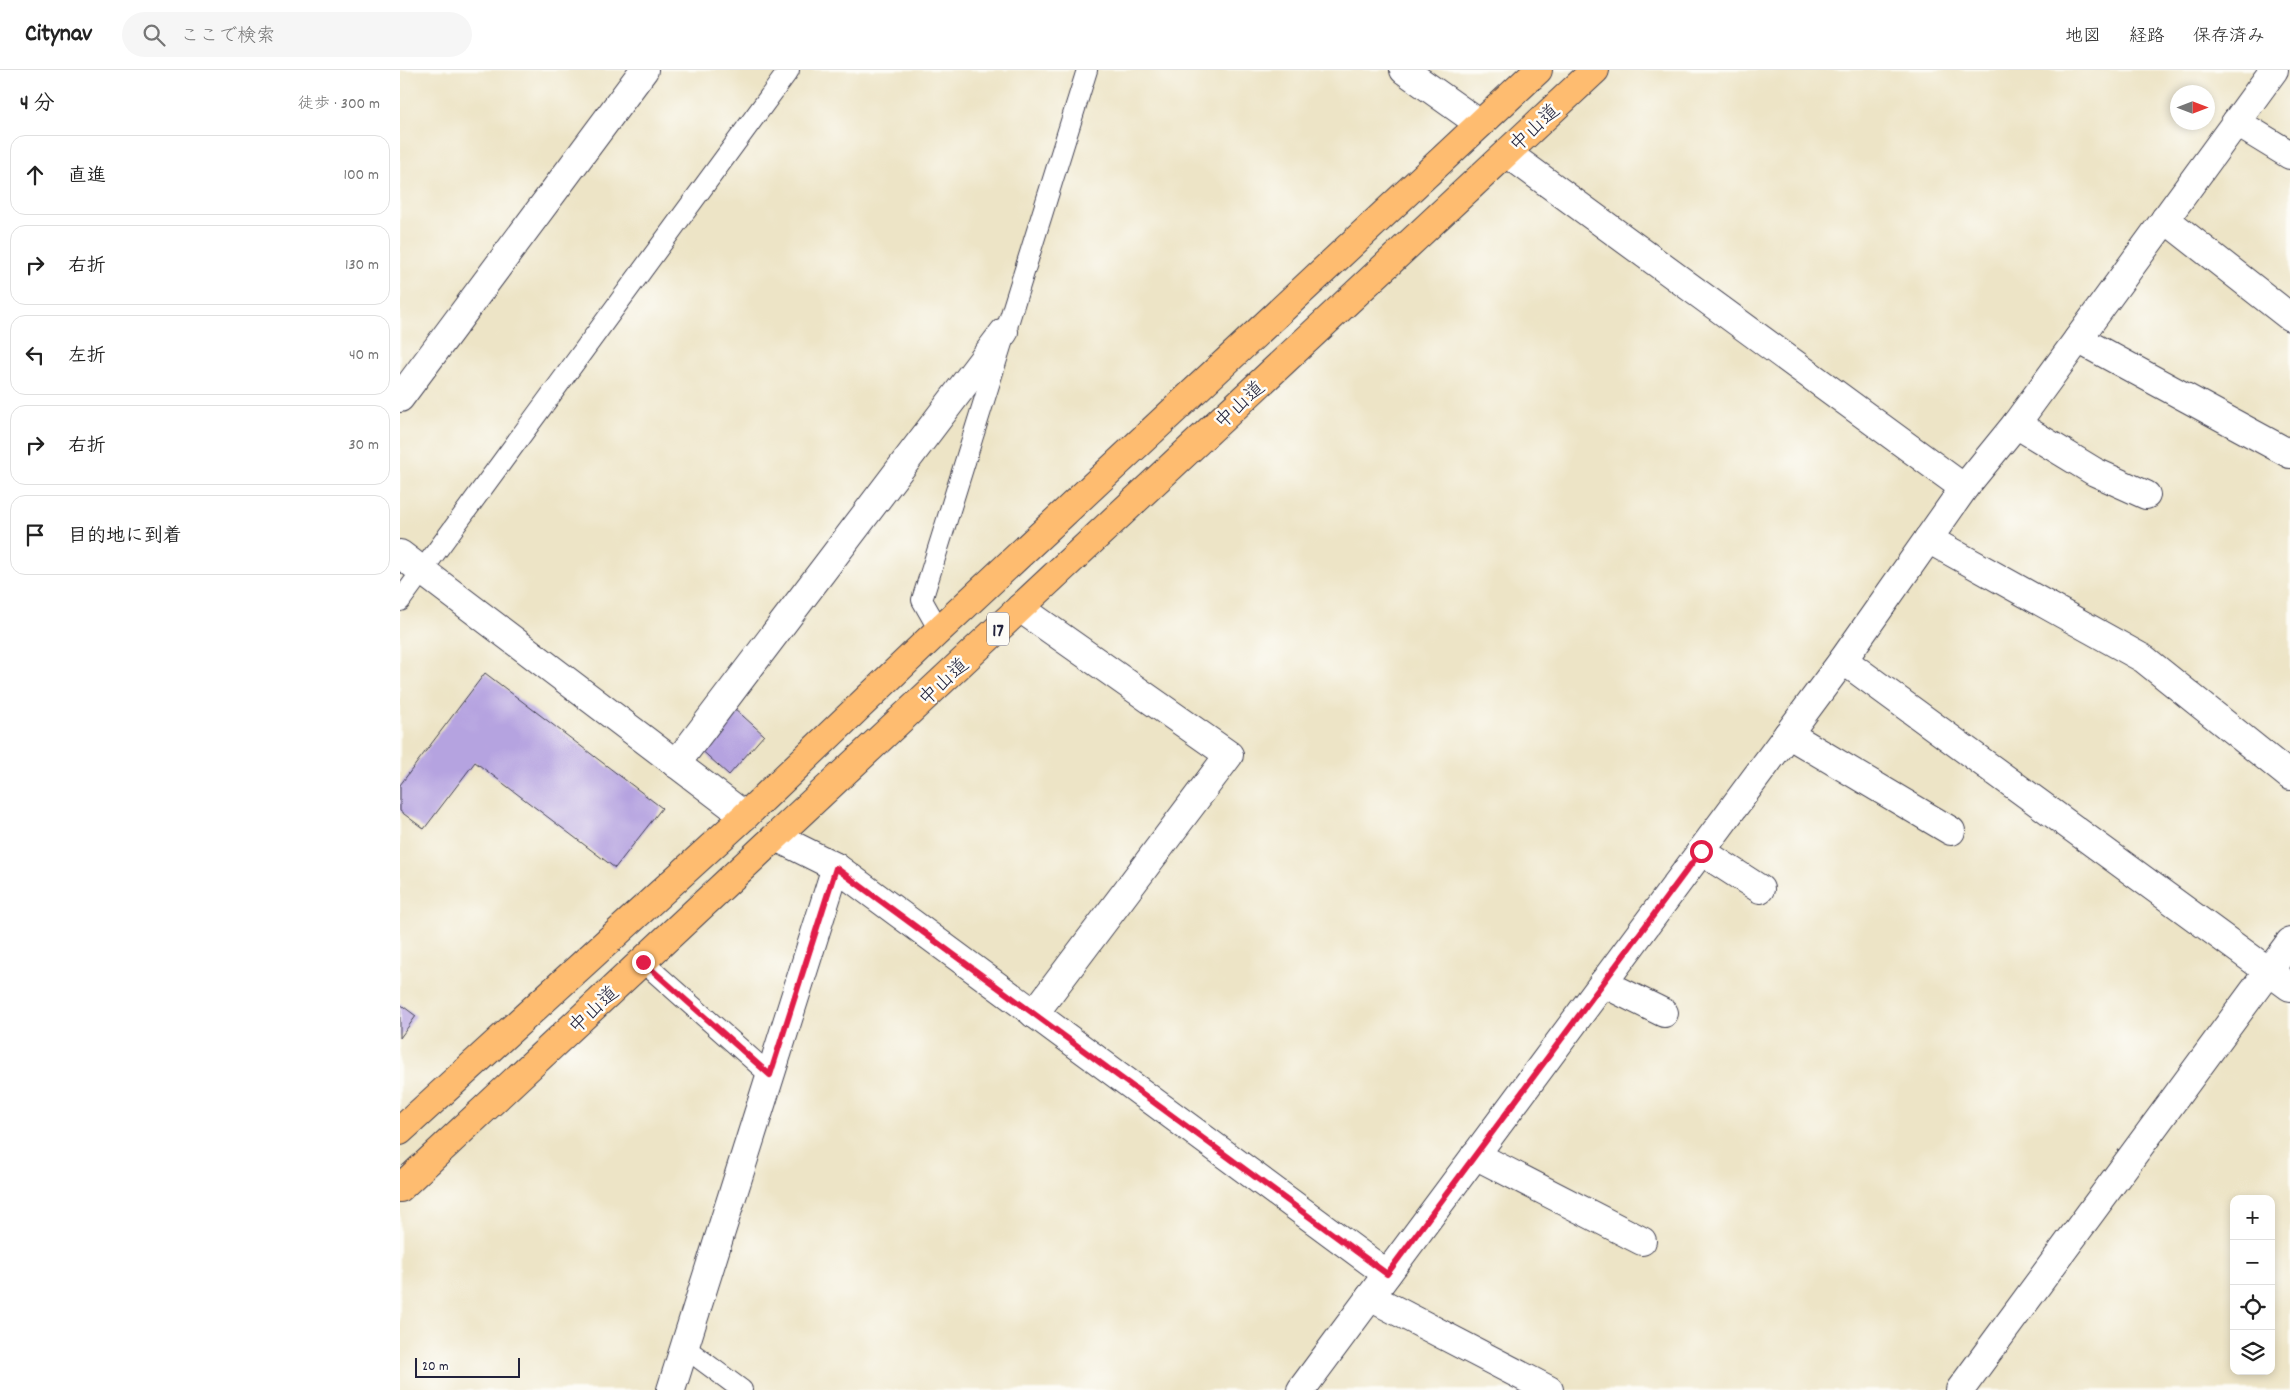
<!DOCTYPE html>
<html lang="ja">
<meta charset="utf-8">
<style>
:root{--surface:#fff;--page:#f6f6f6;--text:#222;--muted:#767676;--line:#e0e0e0}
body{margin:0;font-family:Dekko,"Klee One",sans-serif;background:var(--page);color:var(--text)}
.controls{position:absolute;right:15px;bottom:15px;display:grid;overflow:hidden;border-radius:10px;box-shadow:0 2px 8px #0003}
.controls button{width:45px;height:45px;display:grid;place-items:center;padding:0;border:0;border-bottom:1px solid var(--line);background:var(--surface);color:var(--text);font:25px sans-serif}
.compass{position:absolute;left:1770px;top:15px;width:45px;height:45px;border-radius:50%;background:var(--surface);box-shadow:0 2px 8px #0003;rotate:90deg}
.scale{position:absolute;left:15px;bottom:12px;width:105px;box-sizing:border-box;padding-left:5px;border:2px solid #22223b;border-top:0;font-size:14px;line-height:18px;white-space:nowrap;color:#22223b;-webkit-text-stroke:4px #fdfcf7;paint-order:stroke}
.stop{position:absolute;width:15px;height:15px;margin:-11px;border:4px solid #e11d48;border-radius:50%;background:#fff}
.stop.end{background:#e11d48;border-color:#fff;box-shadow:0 1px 5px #0008}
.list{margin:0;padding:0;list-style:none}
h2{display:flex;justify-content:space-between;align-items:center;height:65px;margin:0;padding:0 20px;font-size:21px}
h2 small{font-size:16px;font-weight:400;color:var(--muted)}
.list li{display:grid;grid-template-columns:32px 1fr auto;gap:15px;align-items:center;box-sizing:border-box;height:80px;margin:0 10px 10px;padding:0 10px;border:1px solid var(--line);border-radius:15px}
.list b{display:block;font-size:19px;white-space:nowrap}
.list em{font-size:16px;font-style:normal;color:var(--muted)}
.icon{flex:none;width:28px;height:28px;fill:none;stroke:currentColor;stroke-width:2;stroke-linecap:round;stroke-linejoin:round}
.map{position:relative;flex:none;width:1890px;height:1320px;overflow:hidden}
header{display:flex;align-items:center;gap:30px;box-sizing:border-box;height:70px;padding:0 25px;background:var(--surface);border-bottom:1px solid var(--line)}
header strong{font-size:24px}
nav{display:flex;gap:28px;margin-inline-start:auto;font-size:18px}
.search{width:350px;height:45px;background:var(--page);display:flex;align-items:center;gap:12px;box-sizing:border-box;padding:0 18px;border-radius:28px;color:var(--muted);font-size:19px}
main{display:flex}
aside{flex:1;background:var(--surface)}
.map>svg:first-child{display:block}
</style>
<header>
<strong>Citynav</strong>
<div class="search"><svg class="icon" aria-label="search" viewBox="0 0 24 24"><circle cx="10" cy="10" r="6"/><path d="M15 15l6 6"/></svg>ここで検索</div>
<nav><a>地図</a><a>経路</a><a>保存済み</a></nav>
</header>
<main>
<aside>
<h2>4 分<small>徒歩 · 300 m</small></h2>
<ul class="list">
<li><svg class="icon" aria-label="ahead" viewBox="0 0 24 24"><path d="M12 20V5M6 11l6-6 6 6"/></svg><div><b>直進</b></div><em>100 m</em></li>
<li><svg class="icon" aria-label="right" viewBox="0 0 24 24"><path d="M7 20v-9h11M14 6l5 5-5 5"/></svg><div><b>右折</b></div><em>130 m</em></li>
<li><svg class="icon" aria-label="left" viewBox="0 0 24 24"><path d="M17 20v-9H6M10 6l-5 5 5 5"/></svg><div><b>左折</b></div><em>40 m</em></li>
<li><svg class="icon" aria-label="right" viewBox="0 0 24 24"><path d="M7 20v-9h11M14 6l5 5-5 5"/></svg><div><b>右折</b></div><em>30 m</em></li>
<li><svg class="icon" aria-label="arrive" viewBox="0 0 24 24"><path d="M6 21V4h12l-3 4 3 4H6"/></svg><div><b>目的地に到着</b></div></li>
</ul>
</aside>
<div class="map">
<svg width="1890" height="1320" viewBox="0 0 1890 1320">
<rect width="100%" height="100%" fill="#fdfcf7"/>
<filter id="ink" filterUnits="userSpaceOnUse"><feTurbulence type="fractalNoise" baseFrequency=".02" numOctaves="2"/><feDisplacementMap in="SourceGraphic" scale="10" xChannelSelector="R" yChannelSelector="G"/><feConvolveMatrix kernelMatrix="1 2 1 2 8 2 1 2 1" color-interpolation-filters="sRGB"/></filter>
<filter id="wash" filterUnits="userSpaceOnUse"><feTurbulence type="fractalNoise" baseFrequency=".0096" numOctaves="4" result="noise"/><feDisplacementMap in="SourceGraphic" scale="20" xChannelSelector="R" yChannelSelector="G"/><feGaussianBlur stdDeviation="1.12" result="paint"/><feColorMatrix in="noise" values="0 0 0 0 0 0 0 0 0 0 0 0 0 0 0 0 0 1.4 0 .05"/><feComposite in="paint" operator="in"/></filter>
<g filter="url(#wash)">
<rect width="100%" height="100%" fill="#ede4c6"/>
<g id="blocks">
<g fill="#b5a3e0">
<path d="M85,603l177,135 -47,60 -140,-106 -51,67 -24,-18v-26z"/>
<path d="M333,637l31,28 -35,40 -31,-28z"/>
<path d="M0,934l16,12 -16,22z"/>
</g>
</g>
</g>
<g filter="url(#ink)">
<use href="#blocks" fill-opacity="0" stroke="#403f50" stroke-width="1"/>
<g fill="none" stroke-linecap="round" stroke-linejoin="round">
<defs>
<g id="lane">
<path d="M0,531l389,-531"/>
<path d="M539,560l-17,-30 165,-530"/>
<path d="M243,892l127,113"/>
<path d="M284,1277l58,43"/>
</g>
<g id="street">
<path d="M1004,0l76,54"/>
<path d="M1836,52l54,33"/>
<path d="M1107,83l457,335"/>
<path d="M1765,149l125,98"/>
<path d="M1678,269l212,115"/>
<path d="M0,328l244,-328"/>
<path d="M1616,354l79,48 51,23"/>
<path d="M1528,469l216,120 146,117"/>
<path d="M0,484l345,262"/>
<path d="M620,538l209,147 -195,259"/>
<path d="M1443,590l447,327"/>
<path d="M1388,664l163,97"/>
<path d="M276,694l328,-432"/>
<path d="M376,767l60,30 551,407"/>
<path d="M1301,781l59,38"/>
<path d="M1203,913l61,30"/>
<path d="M1075,1085l167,86"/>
<path d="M970,1227l179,93"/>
<path d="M271,1320l165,-523"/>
<path d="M901,1320l542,-730 121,-172 52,-64 258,-354"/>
<path d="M1560,1320l330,-448"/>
</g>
<g id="highway">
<path d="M0,1061l345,-315 194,-186 599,-560"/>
<path d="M0,1118l1195,-1118"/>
</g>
</defs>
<use href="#lane" stroke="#403f50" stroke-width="22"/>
<use href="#street" stroke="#403f50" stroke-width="30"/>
<use href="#highway" stroke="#403f50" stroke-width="30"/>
<use href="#lane" stroke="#fff" stroke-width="20"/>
<use href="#street" stroke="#fff" stroke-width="28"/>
<use href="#highway" stroke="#febc70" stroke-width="28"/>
</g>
</g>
<g fill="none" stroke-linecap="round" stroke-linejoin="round" filter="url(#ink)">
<path stroke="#e11d48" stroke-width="6" d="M243,892l127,113 66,-207 551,406 314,-423"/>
</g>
<g text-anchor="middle" stroke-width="5" stroke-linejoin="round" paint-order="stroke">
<rect fill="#fdfcf7" stroke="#646373" stroke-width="1" x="587" y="542.5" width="22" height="33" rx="4"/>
<g font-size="19" font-weight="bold" fill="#22223b">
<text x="598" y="566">17</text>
</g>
<g font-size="20" fill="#22223b" stroke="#fdfcf7">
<text transform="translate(1134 57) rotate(-43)" y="7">中山道</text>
<text transform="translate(839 334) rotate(-43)" y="7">中山道</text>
<text transform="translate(543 611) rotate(-43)" y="7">中山道</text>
<text transform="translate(193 939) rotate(-43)" y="7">中山道</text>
</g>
</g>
</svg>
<div class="controls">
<button>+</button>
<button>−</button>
<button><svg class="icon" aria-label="locate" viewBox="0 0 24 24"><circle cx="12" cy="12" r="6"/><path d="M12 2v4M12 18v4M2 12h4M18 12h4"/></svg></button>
<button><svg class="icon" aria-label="layers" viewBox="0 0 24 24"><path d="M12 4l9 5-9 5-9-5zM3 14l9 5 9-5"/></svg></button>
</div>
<svg class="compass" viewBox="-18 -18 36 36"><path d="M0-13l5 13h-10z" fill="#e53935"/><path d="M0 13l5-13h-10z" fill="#767676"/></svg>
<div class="scale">20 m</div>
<div class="stop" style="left:1301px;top:781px"></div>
<div class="stop end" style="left:243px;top:892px"></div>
</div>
</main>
